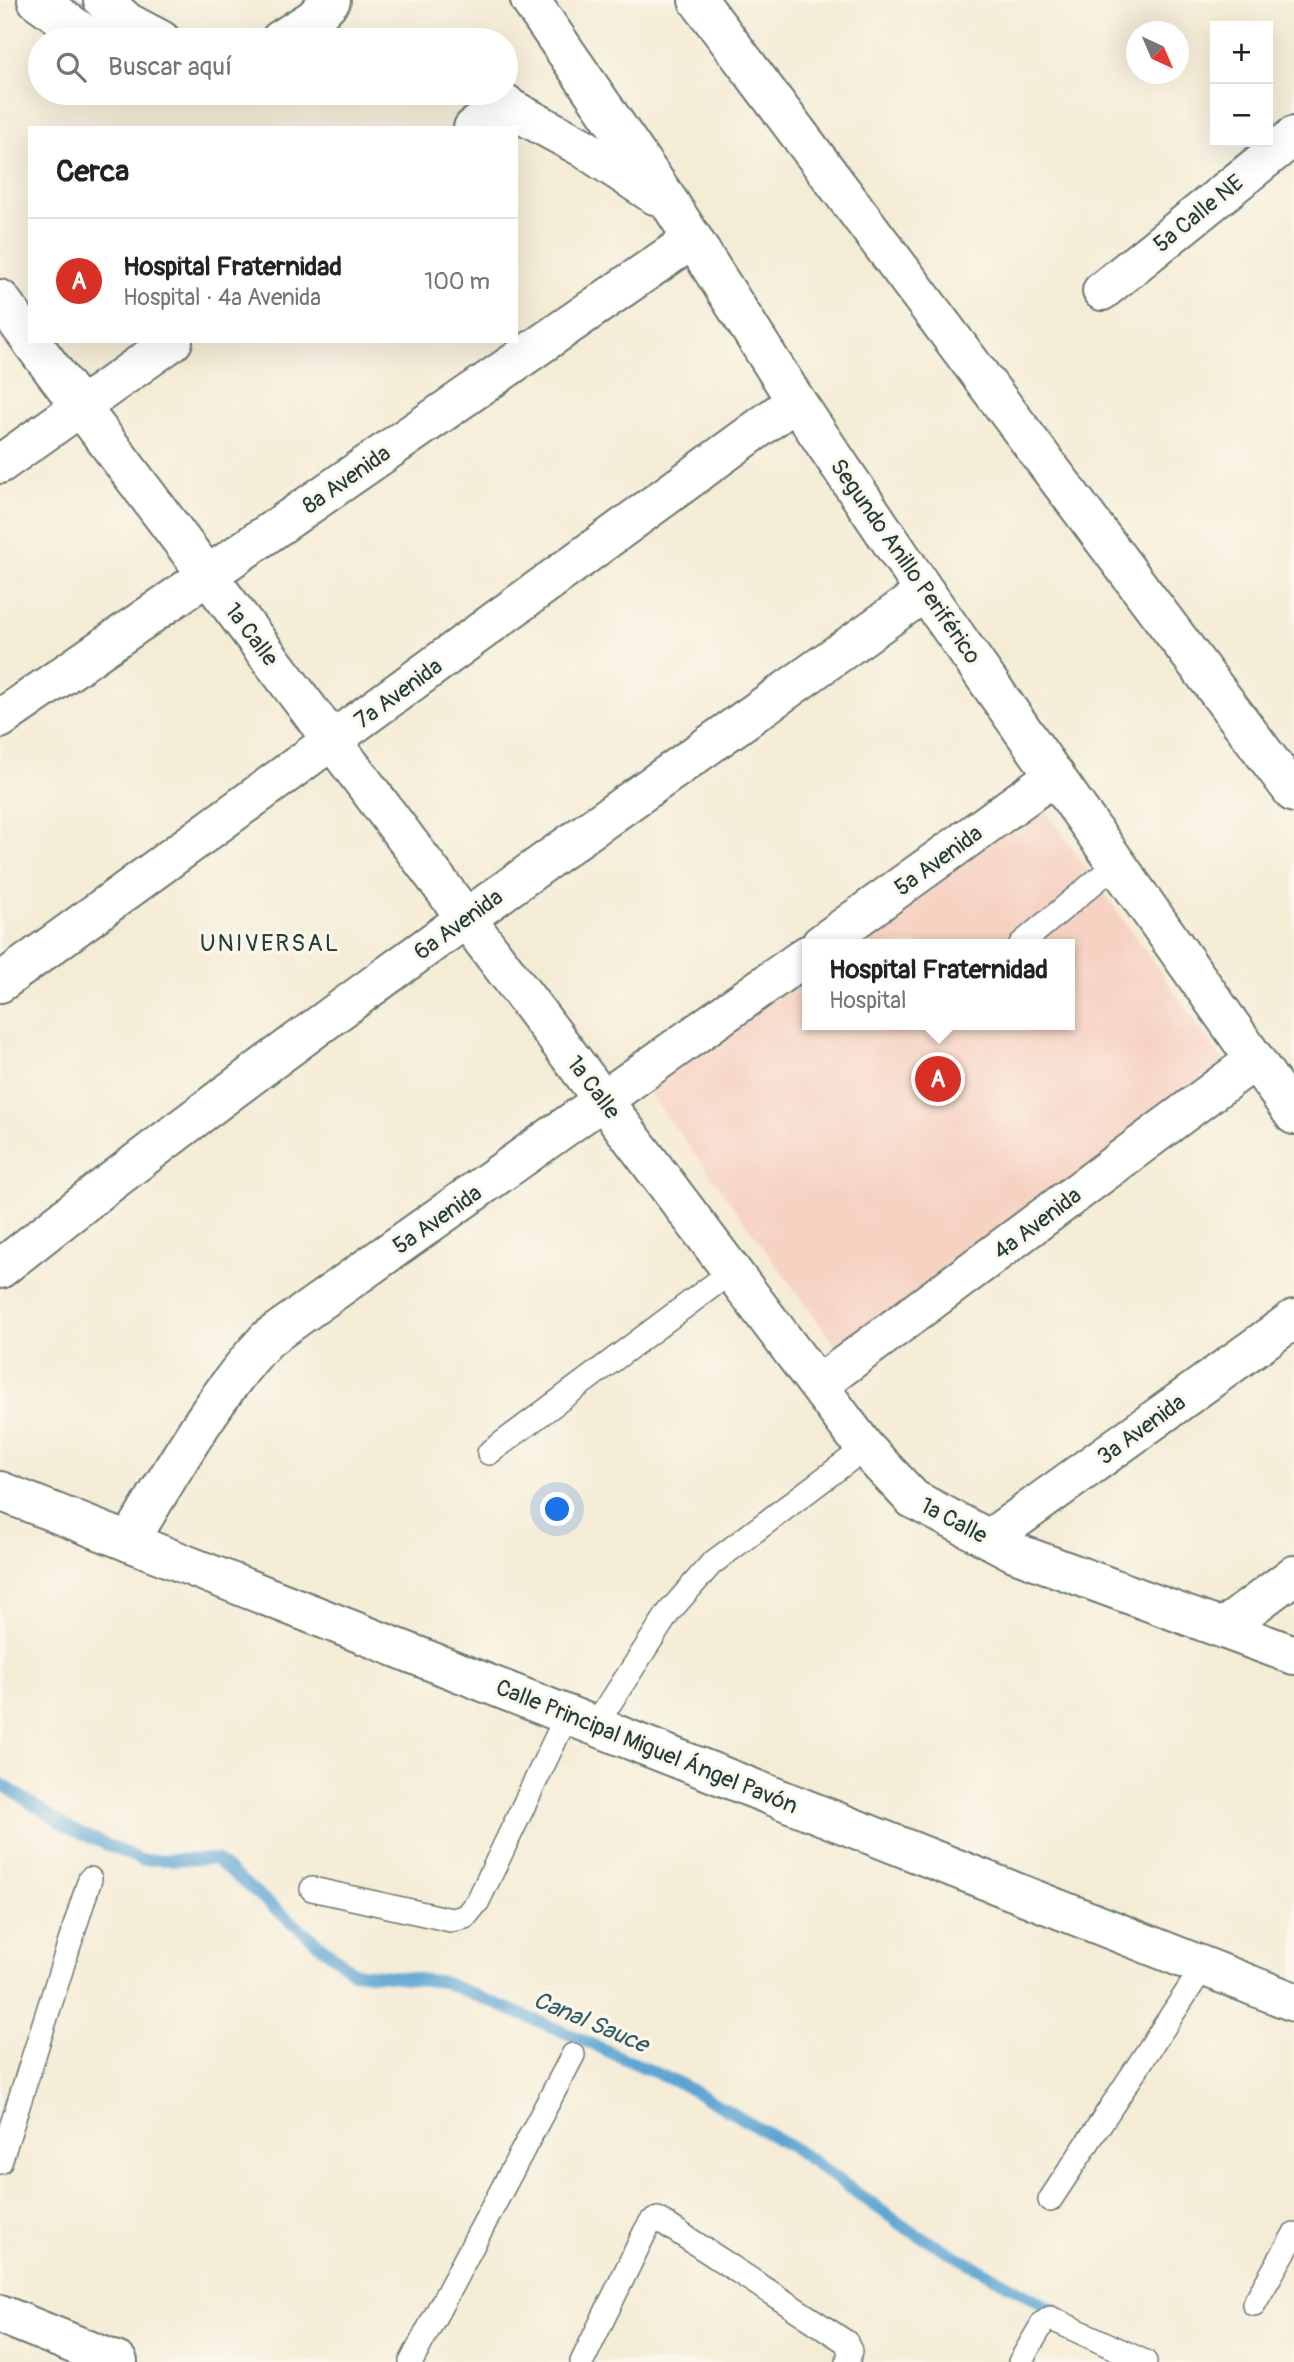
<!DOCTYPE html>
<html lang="es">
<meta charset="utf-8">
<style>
:root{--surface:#fff;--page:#f2f2f2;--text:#222;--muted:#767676;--line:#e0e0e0;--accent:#d93025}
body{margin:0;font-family:Pangolin,sans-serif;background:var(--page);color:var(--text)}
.controls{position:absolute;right:21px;top:21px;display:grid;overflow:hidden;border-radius:0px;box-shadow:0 7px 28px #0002}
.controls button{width:63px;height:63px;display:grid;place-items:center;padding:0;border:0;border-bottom:2px solid var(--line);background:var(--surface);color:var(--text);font:35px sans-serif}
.compass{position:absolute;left:1126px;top:21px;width:63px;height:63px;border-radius:50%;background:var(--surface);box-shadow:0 7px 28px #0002;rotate:136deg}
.you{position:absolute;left:558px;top:1510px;width:24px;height:24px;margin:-18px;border:5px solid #fff;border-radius:50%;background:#1a73e8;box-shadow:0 0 0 10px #1a73e833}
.badge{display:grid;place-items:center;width:46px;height:46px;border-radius:50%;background:var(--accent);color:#fff;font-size:23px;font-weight:700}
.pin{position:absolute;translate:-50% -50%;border:4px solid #fff;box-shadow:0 2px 7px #0006}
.popup{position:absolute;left:802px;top:939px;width:273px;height:91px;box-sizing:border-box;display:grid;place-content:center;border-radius:0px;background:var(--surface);filter:drop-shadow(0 2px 5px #0005);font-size:23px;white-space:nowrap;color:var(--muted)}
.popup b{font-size:26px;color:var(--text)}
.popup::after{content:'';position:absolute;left:50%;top:100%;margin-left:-14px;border:14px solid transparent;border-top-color:var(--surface)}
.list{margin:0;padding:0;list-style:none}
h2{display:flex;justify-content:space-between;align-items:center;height:91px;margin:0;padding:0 28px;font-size:30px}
h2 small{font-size:23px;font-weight:400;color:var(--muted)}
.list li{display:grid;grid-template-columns:46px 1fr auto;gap:21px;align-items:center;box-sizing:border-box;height:126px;padding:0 28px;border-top:2px solid var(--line)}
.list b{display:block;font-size:26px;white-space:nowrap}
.list p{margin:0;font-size:23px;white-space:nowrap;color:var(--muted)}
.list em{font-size:23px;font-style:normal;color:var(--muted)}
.icon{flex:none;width:38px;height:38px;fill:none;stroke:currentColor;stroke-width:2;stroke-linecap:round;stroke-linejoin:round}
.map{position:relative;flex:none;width:1294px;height:2362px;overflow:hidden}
.search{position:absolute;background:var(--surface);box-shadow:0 7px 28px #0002;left:28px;top:28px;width:490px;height:77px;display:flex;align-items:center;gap:18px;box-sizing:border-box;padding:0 24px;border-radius:38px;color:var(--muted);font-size:26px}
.panel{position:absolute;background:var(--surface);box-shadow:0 7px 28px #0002;left:28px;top:126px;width:490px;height:217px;border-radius:0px}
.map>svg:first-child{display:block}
</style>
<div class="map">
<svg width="1294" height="2362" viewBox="0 0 1294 2362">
<rect width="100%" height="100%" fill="#fbf7ec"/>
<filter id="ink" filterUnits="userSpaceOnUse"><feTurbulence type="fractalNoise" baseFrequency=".0143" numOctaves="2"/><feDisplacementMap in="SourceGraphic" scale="14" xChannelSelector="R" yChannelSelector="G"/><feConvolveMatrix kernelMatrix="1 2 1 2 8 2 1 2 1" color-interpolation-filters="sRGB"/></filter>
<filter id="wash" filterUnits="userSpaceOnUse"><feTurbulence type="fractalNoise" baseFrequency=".00686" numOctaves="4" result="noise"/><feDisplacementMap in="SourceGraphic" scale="28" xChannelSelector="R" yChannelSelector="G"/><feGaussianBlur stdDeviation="1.57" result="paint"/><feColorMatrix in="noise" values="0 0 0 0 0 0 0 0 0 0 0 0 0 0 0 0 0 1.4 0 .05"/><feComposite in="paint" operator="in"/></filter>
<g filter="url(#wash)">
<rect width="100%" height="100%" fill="#f5ecd6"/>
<path fill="#f6d2c3" d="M1041,804l187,263 -388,284 -192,-260 159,-116v50h262v-81h-220z"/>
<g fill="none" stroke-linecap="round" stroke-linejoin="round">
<path stroke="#5ca5d3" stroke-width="12" d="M0,1783l69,45 72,32 74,-1 138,113 90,10 133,55 107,48 112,64 114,81 154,85"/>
</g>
</g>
<g filter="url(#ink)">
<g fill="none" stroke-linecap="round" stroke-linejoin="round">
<defs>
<g id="service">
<path d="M1021,944l95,-80"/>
<path d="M489,1453l243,-182"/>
<path d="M595,1726l74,-114 42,-48 154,-116"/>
<path d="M312,1889l139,31 14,-3 13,-16 89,-186"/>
<path d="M0,2162l90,-283"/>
<path d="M1050,2200l154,-234"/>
<path d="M1254,2304l40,-69"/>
<path d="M411,2362l162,-307"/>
<path d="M582,2362l63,-130 6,-10 7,-3 188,123 4,9 -2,11"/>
<path d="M1020,2362l23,-39 7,-5 95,44"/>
</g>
<g id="minor">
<path d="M473,128l33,-24"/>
<path d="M1102,291l192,-155"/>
<path d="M0,299l30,40"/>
<path d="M31,341l834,1107 48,51 101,53 280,103"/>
<path d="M0,464l173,-123"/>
<path d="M0,719l693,-480"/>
<path d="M821,944l234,-169"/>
<path d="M0,983l796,-582"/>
<path d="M0,1269c299,-238 614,-456 925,-677"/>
<path d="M818,1385l437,-325"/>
<path d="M0,1491l1294,511"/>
<path d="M989,1539l305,-220"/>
<path d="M129,1542c43,-70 82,-143 138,-203l540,-384"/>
<path d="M1223,1628l71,-53"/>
<path d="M0,2314l118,48"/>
</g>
<g id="primary">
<path d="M37,0l56,40"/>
<path d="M103,0l24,22 34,18"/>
<path d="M530,0l141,205 125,196 129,191 369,523"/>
<path d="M698,0l596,793"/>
<path d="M280,40l33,-21 18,-19"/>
<path d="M482,93l100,54 73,48"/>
</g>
</defs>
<use href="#service" stroke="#6a7a6d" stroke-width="26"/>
<use href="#minor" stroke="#6a7a6d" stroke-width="42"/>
<use href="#primary" stroke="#6a7a6d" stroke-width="42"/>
<use href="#service" stroke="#fff" stroke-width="23"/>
<use href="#minor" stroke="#fff" stroke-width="38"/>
<use href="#primary" stroke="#fff" stroke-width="38"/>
</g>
</g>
<g text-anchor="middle" stroke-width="6" stroke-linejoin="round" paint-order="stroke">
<g font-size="23" fill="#1f3d34" stroke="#fbf7ec">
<text transform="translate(1198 213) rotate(-39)" y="8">5a Calle NE</text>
<text transform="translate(346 479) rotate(-35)" y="8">8a Avenida</text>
<text transform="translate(906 561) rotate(55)" y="8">Segundo Anillo Periférico</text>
<text transform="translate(252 634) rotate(53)" y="8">1a Calle</text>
<text transform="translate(398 693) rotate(-36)" y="8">7a Avenida</text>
<text transform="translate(938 860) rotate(-36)" y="8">5a Avenida</text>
<text transform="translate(458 924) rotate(-36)" y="8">6a Avenida</text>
<text transform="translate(594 1087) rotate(53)" y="8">1a Calle</text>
<text transform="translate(437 1219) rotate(-35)" y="8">5a Avenida</text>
<text transform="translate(1037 1223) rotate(-37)" y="8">4a Avenida</text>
<text transform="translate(1141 1429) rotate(-36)" y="8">3a Avenida</text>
<text transform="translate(954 1520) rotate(28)" y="8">1a Calle</text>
<text transform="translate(647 1746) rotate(22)" y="8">Calle Principal Miguel Ángel Pavón</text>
</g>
<g font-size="24" letter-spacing="2" fill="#1f3d34" stroke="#fbf7ec">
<text x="270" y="951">UNIVERSAL</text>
</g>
<g font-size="24" font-style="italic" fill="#315c64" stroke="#fbf7ec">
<text transform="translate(591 2022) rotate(23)" y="8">Canal Sauce</text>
</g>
</g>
</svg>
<div class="controls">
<button>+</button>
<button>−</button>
</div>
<svg class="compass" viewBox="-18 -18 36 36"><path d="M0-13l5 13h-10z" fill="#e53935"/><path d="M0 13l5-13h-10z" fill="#767676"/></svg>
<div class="you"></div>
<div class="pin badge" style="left:938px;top:1079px">A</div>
<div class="popup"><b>Hospital Fraternidad</b>Hospital</div>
<div class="search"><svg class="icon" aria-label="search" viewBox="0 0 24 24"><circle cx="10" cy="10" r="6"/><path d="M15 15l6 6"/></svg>Buscar aquí</div>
<section class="panel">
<h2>Cerca<small></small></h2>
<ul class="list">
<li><span class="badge">A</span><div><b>Hospital Fraternidad</b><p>Hospital · 4a Avenida</p></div><em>100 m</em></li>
</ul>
</section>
</div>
